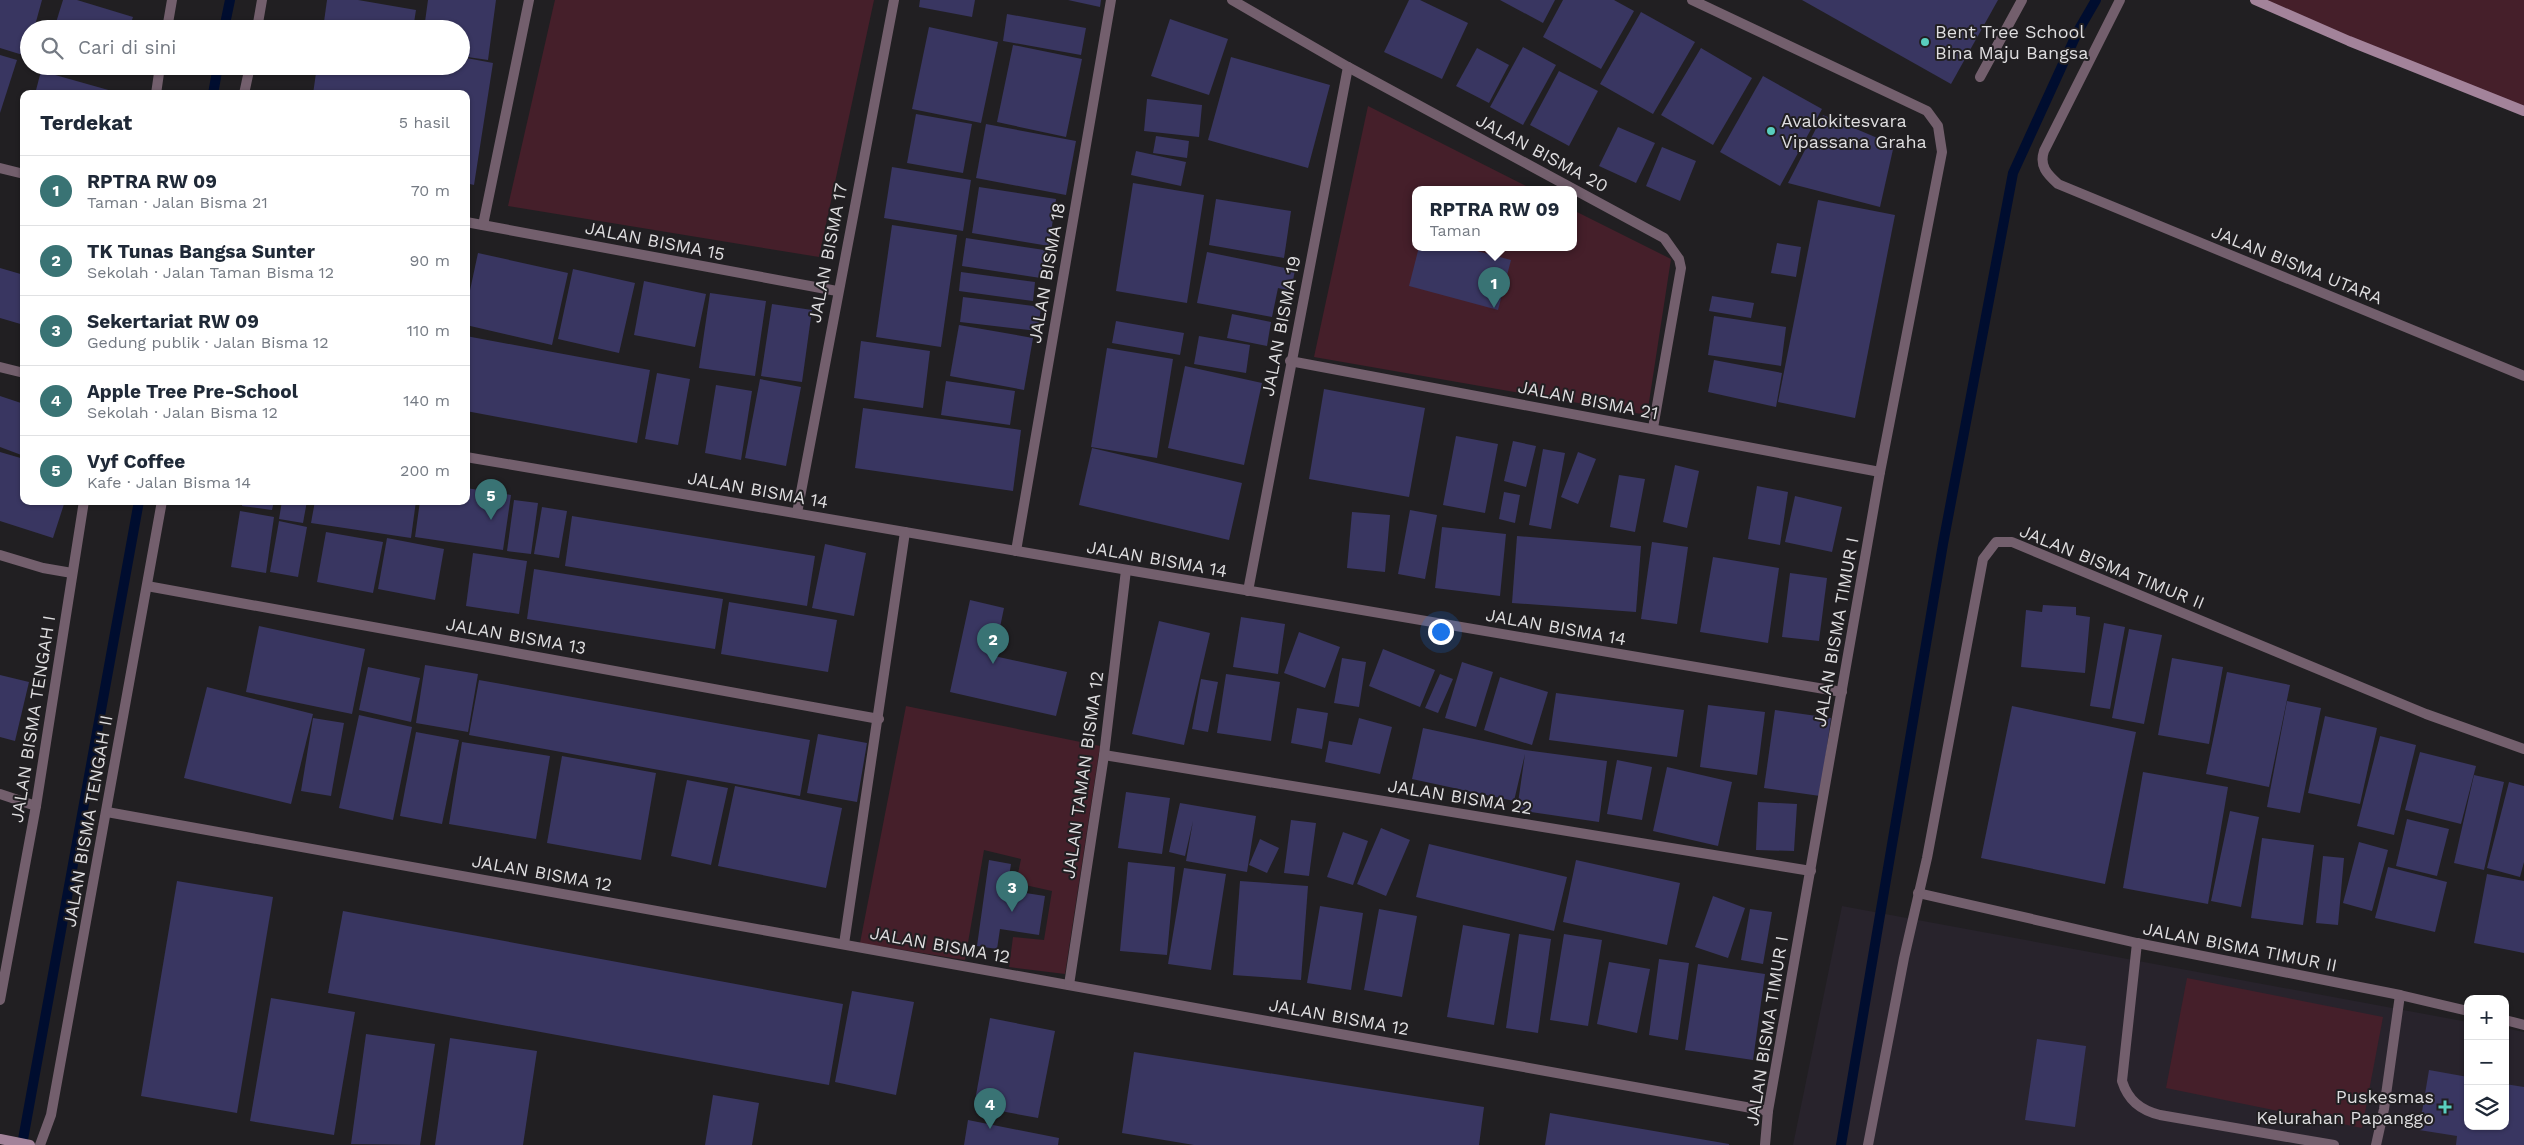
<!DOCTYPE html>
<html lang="id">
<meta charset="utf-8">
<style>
:root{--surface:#fff;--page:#f2f2f3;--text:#1f2937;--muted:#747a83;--line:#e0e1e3;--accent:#397374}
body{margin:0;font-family:"Work Sans",sans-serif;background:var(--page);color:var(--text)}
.controls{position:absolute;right:15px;bottom:15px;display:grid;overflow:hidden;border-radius:10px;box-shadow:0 1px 4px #0004}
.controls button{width:45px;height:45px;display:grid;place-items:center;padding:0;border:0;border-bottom:1px solid var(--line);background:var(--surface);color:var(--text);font:25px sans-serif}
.you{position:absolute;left:1440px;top:631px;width:18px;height:18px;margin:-12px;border:4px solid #fff;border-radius:50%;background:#1a73e8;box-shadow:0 0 0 8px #1a73e833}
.badge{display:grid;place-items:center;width:32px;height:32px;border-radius:50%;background:var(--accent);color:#fff;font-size:16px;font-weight:700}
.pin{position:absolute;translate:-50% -41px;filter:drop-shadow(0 1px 2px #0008)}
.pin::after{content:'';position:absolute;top:26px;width:18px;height:15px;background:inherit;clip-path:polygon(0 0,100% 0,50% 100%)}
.popup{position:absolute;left:1412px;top:186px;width:165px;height:65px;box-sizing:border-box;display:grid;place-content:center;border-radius:10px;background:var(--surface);filter:drop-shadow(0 1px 4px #0005);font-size:16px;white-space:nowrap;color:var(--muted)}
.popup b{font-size:19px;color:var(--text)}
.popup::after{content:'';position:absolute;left:50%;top:100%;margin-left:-10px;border:10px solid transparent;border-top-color:var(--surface)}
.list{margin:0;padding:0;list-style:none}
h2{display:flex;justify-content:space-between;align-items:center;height:65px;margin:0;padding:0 20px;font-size:21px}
h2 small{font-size:16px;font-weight:400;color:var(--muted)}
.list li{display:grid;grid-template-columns:32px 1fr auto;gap:15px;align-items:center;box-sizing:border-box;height:70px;padding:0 20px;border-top:1px solid var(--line)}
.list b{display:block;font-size:19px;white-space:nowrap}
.list p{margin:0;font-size:16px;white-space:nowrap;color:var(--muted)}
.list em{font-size:16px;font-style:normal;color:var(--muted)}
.icon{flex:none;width:28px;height:28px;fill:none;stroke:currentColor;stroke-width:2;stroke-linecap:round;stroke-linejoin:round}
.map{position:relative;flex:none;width:2524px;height:1145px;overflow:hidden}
.search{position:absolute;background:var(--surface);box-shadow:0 1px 4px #0004;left:20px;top:20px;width:450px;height:55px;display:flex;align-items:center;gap:12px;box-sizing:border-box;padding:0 18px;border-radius:28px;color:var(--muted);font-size:19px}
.panel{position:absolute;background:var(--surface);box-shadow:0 1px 4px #0004;left:20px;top:90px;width:450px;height:415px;border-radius:10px}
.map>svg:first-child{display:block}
</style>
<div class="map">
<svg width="2524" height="1145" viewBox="0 0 2524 1145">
<rect width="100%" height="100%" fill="#211f22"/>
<path fill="#28232c" d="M1842,906l626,116v104h37v-98l19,4v113h-731z"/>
<g fill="#451f2a">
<path d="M555,0h319l-55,257 -311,-51z"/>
<path d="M2260,0h264v111z"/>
<path d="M1368,106l164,83h-117v58h158v-37l98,49 -24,156 -333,-58z"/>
<path d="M906,706l194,40 -35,228 -56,-7 4,-30 31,3 8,-49 -36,-8 5,-24 -37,-9 -19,110 -105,-17z"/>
<path d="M2187,978l196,39 -21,111 -196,-40z"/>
</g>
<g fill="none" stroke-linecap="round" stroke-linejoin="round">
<g stroke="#000d2f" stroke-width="10">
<path d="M224,29l6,-29"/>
<path d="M213,94l5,-28"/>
<path d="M22,1145l117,-644"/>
<path d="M1841,1145l102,-601 70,-371 65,-142 18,-31"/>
</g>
</g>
<g fill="#393661">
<path d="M0,0h42l-8,29h-5v16l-3,11 -26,-8z"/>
<path d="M63,0h14l56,17 -4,12h-75z"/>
<path d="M327,0h31l58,10 -3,19h-90z"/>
<path d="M428,0h68l-8,60 -27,-4v-27h-37z"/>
<path d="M920,0h55l-3,17 -53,-10z"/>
<path d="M1068,0h33l-1,7z"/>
<path d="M1409,0h11l48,23 -26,56 -58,-27z"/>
<path d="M1500,0h55l-12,23z"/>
<path d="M1563,0h51l20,11 -33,58 -58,-32z"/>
<path d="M1802,0h196l-47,84z"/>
<path d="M1641,12l54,30 -42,72 -53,-30z"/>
<path d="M1007,14l79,14 -5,27 -78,-14z"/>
<path d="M1170,19l58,20 -19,56 -58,-19z"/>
<path d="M929,27l69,15 -17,81 -69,-14z"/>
<path d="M1013,45l69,14 -16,78 -69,-15z"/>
<path d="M1523,47l33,18 -33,60 -33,-18z"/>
<path d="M1477,48l32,17 -20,38 -33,-17z"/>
<path d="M1701,48l51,30 -39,67 -52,-30z"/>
<path d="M0,55l17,5 -17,53z"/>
<path d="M461,57l32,6 -19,122 -8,-2v-89h-153l4,-28h144z"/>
<path d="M1231,57l99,28 -22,83 -100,-28z"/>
<path d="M96,66h22l-2,7z"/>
<path d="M41,71l78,22v1h-84z"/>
<path d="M1559,71l39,20 -29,55 -39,-21z"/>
<path d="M1763,76l59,33 -42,77 -60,-34z"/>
<path d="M1147,99l55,6 -3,32 -55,-6z"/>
<path d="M916,114l56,10 -9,49 -56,-10z"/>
<path d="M1823,115l71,30 -14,62 -92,-24z"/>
<path d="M986,124l90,17 -10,54 -90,-17z"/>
<path d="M1618,127l37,16 -19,40 -37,-17z"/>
<path d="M1156,136l33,5 -2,17 -34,-5z"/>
<path d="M1662,147l34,14 -16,40 -34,-15z"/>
<path d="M1136,151l50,11 -5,24 -50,-11z"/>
<path d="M892,167l79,13 -8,51 -79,-13z"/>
<path d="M1133,183l71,12 -17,108 -71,-12z"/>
<path d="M979,187l77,12 -7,47 -77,-13z"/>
<path d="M1216,199l75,12 -7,47 -75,-13z"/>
<path d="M1818,200l77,15 -40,203 -77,-16z"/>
<path d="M892,225l65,10 -16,112 -65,-10z"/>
<path d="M966,238l85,13 -4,28 -85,-13z"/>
<path d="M1777,243l24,4 -5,30 -25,-4z"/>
<path d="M1419,247h43l49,13 -13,50 -89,-24z"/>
<path d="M1207,252l88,18 -4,21 -13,-3 -6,29 -75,-14z"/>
<path d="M478,253l90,20 -16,72 -86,-20v-16z"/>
<path d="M0,268l24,7v50l-24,-7z"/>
<path d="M573,269l62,14 -16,70 -61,-14z"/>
<path d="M961,272l74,10 -2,19 -74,-10z"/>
<path d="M644,281l62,13 -11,53 -61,-12z"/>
<path d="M710,293l56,8 -11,75 -56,-8z"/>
<path d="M1712,296l42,7 -3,15 -42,-7z"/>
<path d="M963,297l78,10 -3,24 -78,-9z"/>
<path d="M772,304l40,6 -10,72 -41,-6z"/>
<path d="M1232,314l39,8 -4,24 -40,-8z"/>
<path d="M1714,316l72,11 -5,39 -73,-11z"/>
<path d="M1116,321l68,12 -4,22 -68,-12z"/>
<path d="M959,325l74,13 -9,52 -74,-14z"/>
<path d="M466,336l184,34 -13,73 -171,-32z"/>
<path d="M1199,336l51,9 -4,28 -52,-9z"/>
<path d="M861,341l69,10 -7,57 -69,-10z"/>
<path d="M1107,348l66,11 -16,99 -66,-11z"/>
<path d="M1714,360l68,13 -6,34 -68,-15z"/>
<path d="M1185,366l77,17 -18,82 -76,-17z"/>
<path d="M657,373l33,6 -12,66 -33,-6z"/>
<path d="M760,379l41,8 -15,79 -41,-8z"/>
<path d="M946,381l69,10 -5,34 -69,-10z"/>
<path d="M716,385l36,6 -11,69 -36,-7z"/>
<path d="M1324,389l101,19 -16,89 -100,-18z"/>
<path d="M0,396l24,8v52l-24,-9z"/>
<path d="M863,408l158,22 -8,61 -158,-23z"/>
<path d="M1456,436l42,8 -13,69 -42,-8z"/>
<path d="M1513,441l23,5 -10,41 -22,-6z"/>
<path d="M1092,448l150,35 -13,57 -150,-35z"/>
<path d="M1543,449l22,4 -14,76 -22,-4z"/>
<path d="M0,452l24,7v42h41l-12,37 -53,-17z"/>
<path d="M1578,452l18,7 -18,45 -17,-7z"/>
<path d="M1675,465l24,6 -12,57 -24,-6z"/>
<path d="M1619,475l26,4 -10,53 -25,-5z"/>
<path d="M1757,486l31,6 -8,53 -32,-6z"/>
<path d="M466,488l45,7 -8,55 -88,-13 5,-36h46z"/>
<path d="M1504,492l16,3 -5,28 -16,-4z"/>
<path d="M1795,496l47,11 -10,45 -47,-10z"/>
<path d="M514,500l24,3 -7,51 -24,-3z"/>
<path d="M243,501h31l-2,9 -30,-4z"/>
<path d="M282,501h25l-4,22 -24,-4z"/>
<path d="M315,501h101l-5,37 -100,-15z"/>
<path d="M542,507l25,4 -8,47 -25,-4z"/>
<path d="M1410,510l27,5 -12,64 -27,-5z"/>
<path d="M240,511l34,6 -8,56 -35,-6z"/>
<path d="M1352,512l38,3 -5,57 -38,-4z"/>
<path d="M572,516l243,40 -8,50 -242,-40z"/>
<path d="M279,521l28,6 -9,50 -28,-5z"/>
<path d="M1442,527l64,7 -6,62 -65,-8z"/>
<path d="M326,532l57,10 -10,51 -56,-11z"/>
<path d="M1517,536l124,10 -5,66 -124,-9z"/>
<path d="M387,538l57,11 -9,51 -57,-11z"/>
<path d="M1652,542l36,5 -11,77 -36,-5z"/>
<path d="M825,544l41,9 -12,63 -42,-8z"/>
<path d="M473,553l54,8 -8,53 -53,-8z"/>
<path d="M1713,557l66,11 -11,75 -68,-11z"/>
<path d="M534,569l189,30 -8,50 -188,-30z"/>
<path d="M1790,573l37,5 -8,63 -37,-4z"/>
<path d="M970,600l34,8 -10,48 73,16 -11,44 -106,-24z"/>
<path d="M729,602l108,18 -9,52 -107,-18z"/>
<path d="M2043,605l33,2v8l14,2 -5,56 -64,-6 5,-57 16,2z"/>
<path d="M1241,617l44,7 -7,50 -45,-7z"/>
<path d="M1159,621l51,12 -26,112 -52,-11z"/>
<path d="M2104,623l21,4 -15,82 -20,-3z"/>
<path d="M259,626l106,23 -13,65 -106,-22z"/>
<path d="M2129,629l33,6 -18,89 -32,-6z"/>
<path d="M1299,632l41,15 -15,41 -41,-15z"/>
<path d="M1383,649l52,21 -15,37 -51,-21z"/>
<path d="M1342,658l24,4 -7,45 -25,-4z"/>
<path d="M2172,658l51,9 -14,77 -51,-9z"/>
<path d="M1462,662l31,10 -17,55 -31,-9z"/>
<path d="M425,665l53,9 -10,58 -52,-9z"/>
<path d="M368,667l52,11 -9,44 -52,-12z"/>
<path d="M2227,672l63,13 -21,102 -63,-13z"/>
<path d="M1226,674l54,8 -9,59 -54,-8z"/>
<path d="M1440,674l13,5 -15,34 -13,-5z"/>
<path d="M0,675l29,7 -14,59 -15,-4z"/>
<path d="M1500,677l48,15 -16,53 -48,-15z"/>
<path d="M1201,679l17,3 -10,50 -16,-3z"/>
<path d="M479,680l331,60 -10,56 -331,-61z"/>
<path d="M207,687l106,27 -22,90 -107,-26z"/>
<path d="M1556,693l128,17 -7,47 -128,-17z"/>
<path d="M2287,701l34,7 -21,105 -33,-6z"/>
<path d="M1708,705l57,7 -8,63 -57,-8z"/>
<path d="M2012,706l124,26 -31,152 -124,-26z"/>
<path d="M1297,708l31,5 -6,36 -31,-6z"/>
<path d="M1775,710l56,8 -11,78 -56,-8z"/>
<path d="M359,715l53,12 -19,93 -54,-12z"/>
<path d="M2325,716l52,12 -17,76 -52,-11z"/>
<path d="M313,718l31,5 -13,73 -30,-5z"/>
<path d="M1359,718l33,9 -12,47 -55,-12 4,-21 23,4z"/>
<path d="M1423,728l102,22 82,11 -8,61 -82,-12 8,-56 -11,47 -102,-22z"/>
<path d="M416,732l43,8 -17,84 -42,-8z"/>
<path d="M818,734l49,9 -10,59 -50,-9z"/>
<path d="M2380,736l36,9 -22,90 -37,-9z"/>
<path d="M462,742l88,14 -14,83 -87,-15z"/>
<path d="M2420,752l56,14 -15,58 -56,-14z"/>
<path d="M562,756l94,17 -15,87 -94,-17z"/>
<path d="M1617,760l35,7 -10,53 -35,-6z"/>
<path d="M1667,767l65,15 -14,64 -65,-15z"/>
<path d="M2143,772l85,15 -20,117 -85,-16z"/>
<path d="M2474,775l30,7 -20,88 -30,-7z"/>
<path d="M687,780l41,8 -17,77 -40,-9z"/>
<path d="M2509,782l15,4v76l-4,15 -33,-9z"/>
<path d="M735,786l107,22 -16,80 -108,-22z"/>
<path d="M1126,792l44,6 -8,56 -44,-6z"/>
<path d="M1758,802l39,2 -3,47 -38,-1z"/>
<path d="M1180,803l76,13 -9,56 -61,-11 7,-40 -8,35 -16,-4z"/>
<path d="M2230,811l29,6 -18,90 -30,-6z"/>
<path d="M2407,819l42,10 -12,47 -41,-10z"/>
<path d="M1291,820l25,3 -7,53 -25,-3z"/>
<path d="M1381,828l29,12 -24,56 -29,-12z"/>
<path d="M1343,832l25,9 -15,44 -26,-8z"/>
<path d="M2262,838l52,7 -11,80 -52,-7z"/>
<path d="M1260,839l19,9 -12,25 -18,-8z"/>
<path d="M2359,842l29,8 -16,61 -29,-8z"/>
<path d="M1429,844l138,33 -13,54 -138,-34z"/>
<path d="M2323,856l21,2 -6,67 -22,-2z"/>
<path d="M989,860l22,4 -4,26 38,6 -6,39 -39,-6 -3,20 -20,-3z"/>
<path d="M1576,860l104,23 -13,62 -104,-23z"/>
<path d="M1128,862l47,5 -8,88 -47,-4z"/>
<path d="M2388,867l59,15 -12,50 -60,-14z"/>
<path d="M1184,868l42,6 -15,96 -43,-6z"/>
<path d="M2487,874l37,7v72l-50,-10z"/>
<path d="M177,881l96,16 -36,216 -96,-17z"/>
<path d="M1240,881l68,5 -7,94 -68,-5z"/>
<path d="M1713,896l32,12 -17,50 -33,-11z"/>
<path d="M1320,906l43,7 -12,77 -44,-7z"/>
<path d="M1379,909l38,7 -15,81 -38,-7z"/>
<path d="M1750,909l22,3 -9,52 -22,-4z"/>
<path d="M343,911l500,93 -14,81 -501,-92z"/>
<path d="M1463,925l47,9 -16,91 -47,-8z"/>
<path d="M1519,934l32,5 -13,94 -32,-5z"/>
<path d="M1564,934l38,6 -14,86 -38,-6z"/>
<path d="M1659,959l30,4 -11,77 -29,-5z"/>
<path d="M1609,962l41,7 -13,64 -40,-9z"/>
<path d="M1698,964l67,10 -12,86 -68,-10z"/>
<path d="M852,991l62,11 -18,93 -61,-13z"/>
<path d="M271,998l84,14 -21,123 -84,-14z"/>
<path d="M990,1018l65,13 -17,87 -64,-12z"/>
<path d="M366,1034l69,10 -15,101 -69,-1z"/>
<path d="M450,1038l87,13 -14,94h-88z"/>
<path d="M2037,1039l49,7 -11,81 -50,-7z"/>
<path d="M1134,1052l350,55 -5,38h-285l-72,-12z"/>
<path d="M2429,1070l39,7v49h37v-42l19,3v58h-68l1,-9 -38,-6z"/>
<path d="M713,1095l46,8 -7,42h-47z"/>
<path d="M1550,1113l179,31v1h-184z"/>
<path d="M968,1120l91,18 -1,7h-94z"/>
</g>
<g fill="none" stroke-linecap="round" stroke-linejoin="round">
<g stroke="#735f6d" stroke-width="10">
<path d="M1980,77l42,-77"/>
<path d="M2137,943l-15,138c6,19 18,29 38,34l174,30"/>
<path d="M2376,1145l8,-36 16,-114"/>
</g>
<g stroke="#735f6d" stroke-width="10">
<path d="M1232,0l116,67 316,171 15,21 2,9 -28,160"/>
<path d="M1692,0l235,111 11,15 4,26 -62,320 -112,639 -3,34"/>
<path d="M2120,0l-76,151c-5,15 3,23 14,33l466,192"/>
<path d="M167,29l5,-29"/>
<path d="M257,29l5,-29"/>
<path d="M156,94l4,-28"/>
<path d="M244,94l6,-28"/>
<path d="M0,168l24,6"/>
<path d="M466,222l371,69"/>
<path d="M483,225l46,-225"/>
<path d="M1290,361l590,111"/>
<path d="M0,367l24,6"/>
<path d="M466,457l1376,235"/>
<path d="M797,513l97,-513"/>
<path d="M1016,551l95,-551"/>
<path d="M0,555l43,13 29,5"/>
<path d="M147,586l732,133"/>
<path d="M1248,591l100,-524"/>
<path d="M1104,755l707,116"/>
<path d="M0,794l36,12"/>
<path d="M107,812l1661,299"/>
<path d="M1918,893l219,50 263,52 68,16"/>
<path d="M844,944l61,-412"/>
<path d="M1069,985l35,-230 22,-185"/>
<path d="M0,1000l36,-194 48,-305"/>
<path d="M2505,1020l19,5"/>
<path d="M40,1145l11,-30 111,-614"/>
<path d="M1868,1145l36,-187 23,-100 56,-299 13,-17h16l414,172 98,35"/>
</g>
<g stroke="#a3839a" stroke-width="10">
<path d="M2255,0l94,41 175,70"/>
<path d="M0,1139l30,6"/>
</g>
</g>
<g fill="#59cebe" stroke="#211f22" stroke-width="2">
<circle cx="1925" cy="42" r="5"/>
<circle cx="1771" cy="131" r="5"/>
<path d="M2442.5 1099.5h5v5h5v5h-5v5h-5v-5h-5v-5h5z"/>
</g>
<g text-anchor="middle" stroke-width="4" stroke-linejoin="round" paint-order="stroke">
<g font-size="18" fill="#dedddf" stroke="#211f22" text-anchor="start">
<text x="1935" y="38">Bent Tree School<tspan x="1935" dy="21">Bina Maju Bangsa</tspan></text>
<text x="1781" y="127">Avalokitesvara<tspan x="1781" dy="21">Vipassana Graha</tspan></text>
<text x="2434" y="1103" text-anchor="end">Puskesmas<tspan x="2434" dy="21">Kelurahan Papanggo</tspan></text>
</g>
<g font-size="18" fill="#dedddf" stroke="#211f22">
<text transform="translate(1542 153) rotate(28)" y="6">JALAN BISMA 20</text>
<text transform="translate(655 241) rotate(11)" y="6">JALAN BISMA 15</text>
<text transform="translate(828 253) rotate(-79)" y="6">JALAN BISMA 17</text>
<text transform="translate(2297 265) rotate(22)" y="6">JALAN BISMA UTARA</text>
<text transform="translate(1047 273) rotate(-80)" y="6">JALAN BISMA 18</text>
<text transform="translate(1281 326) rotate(-79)" y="6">JALAN BISMA 19</text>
<text transform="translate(1588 400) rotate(11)" y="6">JALAN BISMA 21</text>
<text transform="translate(758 490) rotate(10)" y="6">JALAN BISMA 14</text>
<text transform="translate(1157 559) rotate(10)" y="6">JALAN BISMA 14</text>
<text transform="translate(2112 567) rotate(22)" y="6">JALAN BISMA TIMUR II</text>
<text transform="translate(1556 627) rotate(10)" y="6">JALAN BISMA 14</text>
<text transform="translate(1836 632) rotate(-80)" y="6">JALAN BISMA TIMUR I</text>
<text transform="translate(516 636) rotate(10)" y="6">JALAN BISMA 13</text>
<text transform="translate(33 719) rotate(-81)" y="6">JALAN BISMA TENGAH I</text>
<text transform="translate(1083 775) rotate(-82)" y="6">JALAN TAMAN BISMA 12</text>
<text transform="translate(1460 797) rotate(9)" y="6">JALAN BISMA 22</text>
<text transform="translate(88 821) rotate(-80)" y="6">JALAN BISMA TENGAH II</text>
<text transform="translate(542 873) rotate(10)" y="6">JALAN BISMA 12</text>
<text transform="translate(940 945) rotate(10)" y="6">JALAN BISMA 12</text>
<text transform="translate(2240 947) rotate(11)" y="6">JALAN BISMA TIMUR II</text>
<text transform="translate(1339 1017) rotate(10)" y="6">JALAN BISMA 12</text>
<text transform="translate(1767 1031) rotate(-81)" y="6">JALAN BISMA TIMUR I</text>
</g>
</g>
</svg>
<div class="controls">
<button>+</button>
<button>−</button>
<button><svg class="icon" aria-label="layers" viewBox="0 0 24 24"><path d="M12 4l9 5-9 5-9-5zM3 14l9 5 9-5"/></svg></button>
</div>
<div class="you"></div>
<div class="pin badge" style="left:1494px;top:308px">1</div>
<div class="popup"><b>RPTRA RW 09</b>Taman</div>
<div class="pin badge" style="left:993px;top:664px">2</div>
<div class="pin badge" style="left:1012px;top:912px">3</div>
<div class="pin badge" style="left:990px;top:1129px">4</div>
<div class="pin badge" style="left:491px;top:520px">5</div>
<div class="search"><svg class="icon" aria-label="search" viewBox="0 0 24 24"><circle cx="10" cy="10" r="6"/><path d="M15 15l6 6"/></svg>Cari di sini</div>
<section class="panel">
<h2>Terdekat<small>5 hasil</small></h2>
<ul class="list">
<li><span class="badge">1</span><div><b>RPTRA RW 09</b><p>Taman · Jalan Bisma 21</p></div><em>70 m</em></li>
<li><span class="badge">2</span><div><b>TK Tunas Bangsa Sunter</b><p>Sekolah · Jalan Taman Bisma 12</p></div><em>90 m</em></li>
<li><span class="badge">3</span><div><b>Sekertariat RW 09</b><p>Gedung publik · Jalan Bisma 12</p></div><em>110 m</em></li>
<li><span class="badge">4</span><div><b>Apple Tree Pre-School</b><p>Sekolah · Jalan Bisma 12</p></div><em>140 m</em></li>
<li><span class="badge">5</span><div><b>Vyf Coffee</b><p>Kafe · Jalan Bisma 14</p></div><em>200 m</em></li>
</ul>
</section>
</div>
